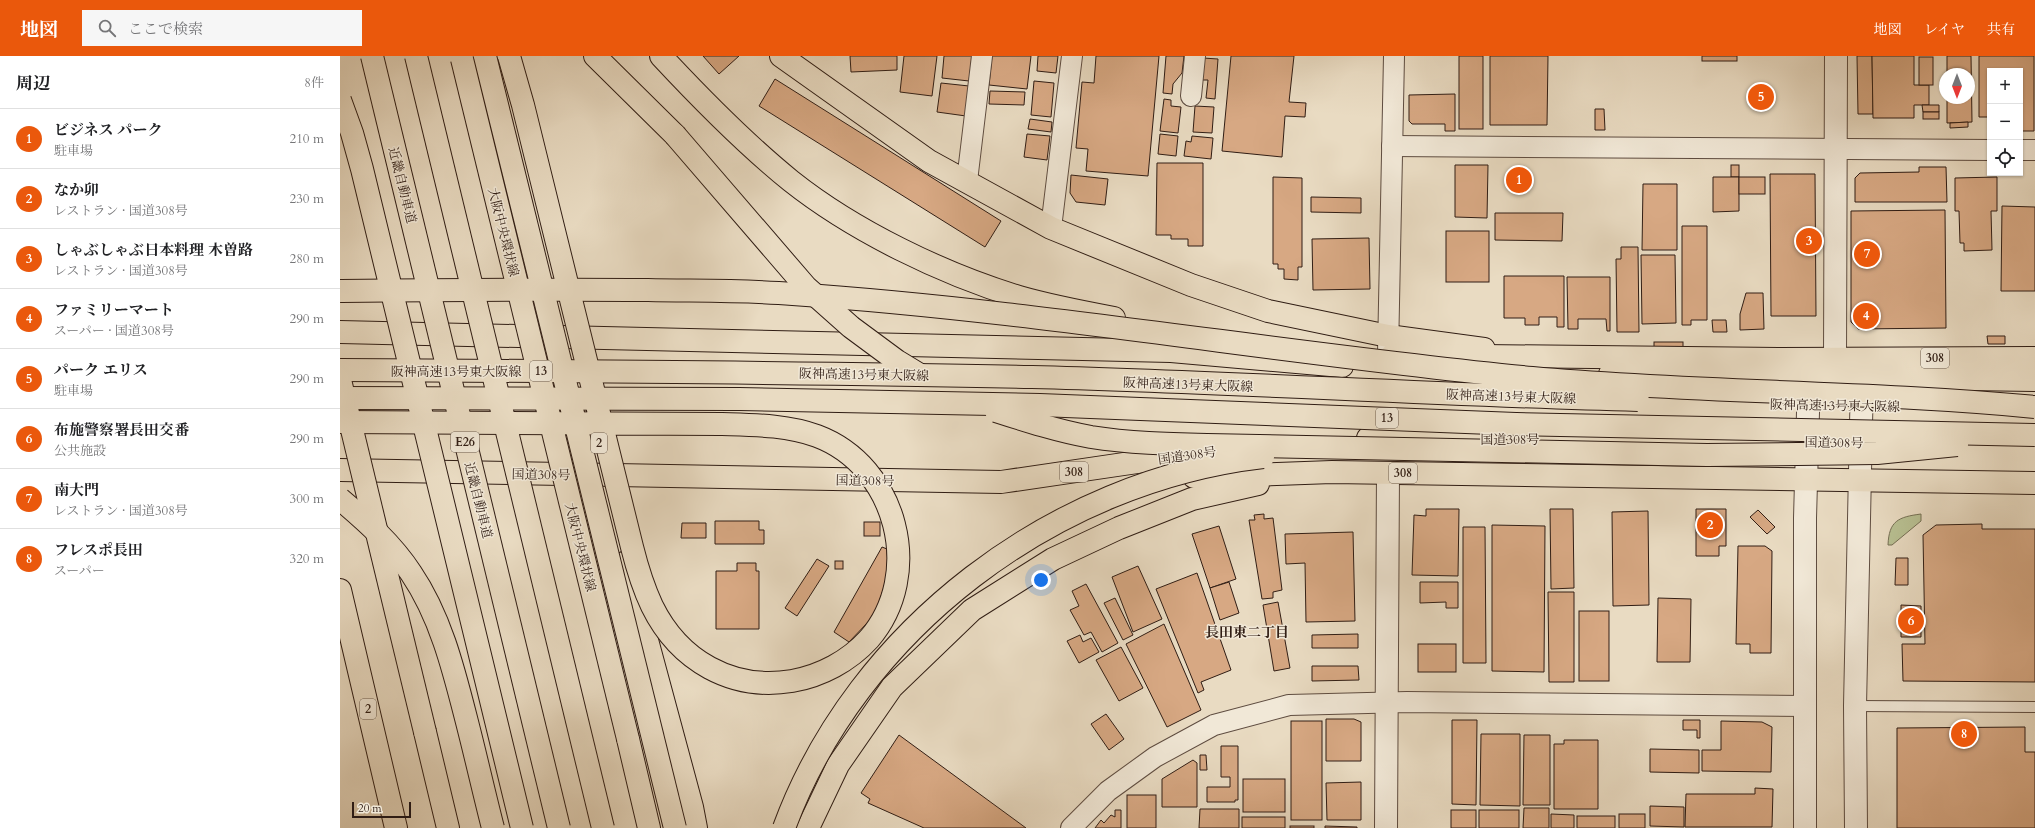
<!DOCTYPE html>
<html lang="ja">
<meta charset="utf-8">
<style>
:root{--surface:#fff;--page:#f6f6f6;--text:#202124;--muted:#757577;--line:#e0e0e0;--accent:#ea580c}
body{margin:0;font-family:Cardo,"Noto Serif JP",serif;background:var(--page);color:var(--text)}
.controls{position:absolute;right:12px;top:12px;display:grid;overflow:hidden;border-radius:0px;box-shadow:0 1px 3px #0004}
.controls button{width:36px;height:36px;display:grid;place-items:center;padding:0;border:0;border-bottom:1px solid var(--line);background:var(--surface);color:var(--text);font:20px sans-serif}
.compass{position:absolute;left:1599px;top:12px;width:36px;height:36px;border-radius:50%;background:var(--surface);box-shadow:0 1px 3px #0004;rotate:180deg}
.scale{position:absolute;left:12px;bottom:10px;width:59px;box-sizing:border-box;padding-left:4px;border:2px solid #301d14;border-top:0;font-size:11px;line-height:14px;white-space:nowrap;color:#301d14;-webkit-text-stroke:3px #f1e8d7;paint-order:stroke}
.you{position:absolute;left:701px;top:524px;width:14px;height:14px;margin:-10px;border:3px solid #fff;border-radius:50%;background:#1a73e8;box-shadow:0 0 0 6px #1a73e833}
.badge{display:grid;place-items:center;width:26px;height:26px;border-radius:50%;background:var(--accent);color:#fff;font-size:13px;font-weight:700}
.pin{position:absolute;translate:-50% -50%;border:2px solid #fff;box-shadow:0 1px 4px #0006}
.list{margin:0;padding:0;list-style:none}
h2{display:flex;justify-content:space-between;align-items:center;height:52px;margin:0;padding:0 16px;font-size:17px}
h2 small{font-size:13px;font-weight:400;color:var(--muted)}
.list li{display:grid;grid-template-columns:26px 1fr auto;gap:12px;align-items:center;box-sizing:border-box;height:60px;padding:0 16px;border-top:1px solid var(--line)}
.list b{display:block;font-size:15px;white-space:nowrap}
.list p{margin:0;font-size:13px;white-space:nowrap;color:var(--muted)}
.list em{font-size:13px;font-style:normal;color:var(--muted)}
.icon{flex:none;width:22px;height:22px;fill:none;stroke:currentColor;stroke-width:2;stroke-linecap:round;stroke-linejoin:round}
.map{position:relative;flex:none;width:1695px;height:772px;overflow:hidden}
header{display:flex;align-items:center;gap:24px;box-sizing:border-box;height:56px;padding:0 20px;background:var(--accent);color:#fff}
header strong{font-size:19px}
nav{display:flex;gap:22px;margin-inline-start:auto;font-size:14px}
.search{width:280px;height:36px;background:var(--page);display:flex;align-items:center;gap:10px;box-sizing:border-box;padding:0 14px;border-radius:0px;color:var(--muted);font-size:15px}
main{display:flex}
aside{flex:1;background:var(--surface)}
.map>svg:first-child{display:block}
</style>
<header>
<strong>地図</strong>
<div class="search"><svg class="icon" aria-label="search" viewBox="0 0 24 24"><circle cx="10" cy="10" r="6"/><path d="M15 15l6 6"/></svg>ここで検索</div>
<nav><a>地図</a><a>レイヤ</a><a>共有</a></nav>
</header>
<main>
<aside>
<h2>周辺<small>8件</small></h2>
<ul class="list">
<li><span class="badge">1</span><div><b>ビジネス パーク</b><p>駐車場</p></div><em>210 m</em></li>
<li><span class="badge">2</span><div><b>なか卯</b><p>レストラン · 国道308号</p></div><em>230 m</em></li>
<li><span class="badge">3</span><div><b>しゃぶしゃぶ日本料理 木曽路</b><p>レストラン · 国道308号</p></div><em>280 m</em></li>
<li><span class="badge">4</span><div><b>ファミリーマート</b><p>スーパー · 国道308号</p></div><em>290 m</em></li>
<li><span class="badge">5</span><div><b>パーク エリス</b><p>駐車場</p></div><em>290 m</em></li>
<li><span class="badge">6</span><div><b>布施警察署長田交番</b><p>公共施設</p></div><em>290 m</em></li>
<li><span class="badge">7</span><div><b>南大門</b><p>レストラン · 国道308号</p></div><em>300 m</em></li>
<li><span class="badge">8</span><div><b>フレスポ長田</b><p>スーパー</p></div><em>320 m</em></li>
</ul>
</aside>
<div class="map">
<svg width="1695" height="772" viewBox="0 0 1695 772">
<rect width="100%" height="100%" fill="#e9dbc2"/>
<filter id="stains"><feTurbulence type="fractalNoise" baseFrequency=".005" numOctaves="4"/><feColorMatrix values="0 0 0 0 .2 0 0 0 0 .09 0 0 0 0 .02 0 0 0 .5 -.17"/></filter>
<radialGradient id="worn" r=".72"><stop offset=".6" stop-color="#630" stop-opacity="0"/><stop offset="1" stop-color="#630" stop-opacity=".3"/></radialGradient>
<path fill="#b8c092" stroke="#746e53" d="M1581,458v7l-29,24h-4c1,-24 10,-28 33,-31z"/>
<g fill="#d7a883" stroke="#301d14">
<path d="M363,0h36l-20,18z"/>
<path d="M510,0h47v14l-46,2z"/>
<path d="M564,0h33l-5,40 -32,-4z"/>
<path d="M604,0h28l-3,25 -27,-3z"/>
<path d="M652,0h39l-4,33 -38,-4z"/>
<path d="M698,0h20l-2,17 -19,-2z"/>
<path d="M756,0h63l-11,120 -62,-5 2,-22 -12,-1 6,-66 12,1z"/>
<path d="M826,0h18l-2,17 -9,11 -1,10 -9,-1z"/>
<path d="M891,0h63l-5,46 17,1 -1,14 -20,-1 -3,41 -60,-6z"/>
<rect x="1119" y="0" width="24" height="73"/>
<path d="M1150,0h58l-1,69h-57z"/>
<rect x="1362" y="0" width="35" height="5"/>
<path d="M1517,0h15l1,58h-15z"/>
<path d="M1532,0h42v29h15v20h-15v13h-41z"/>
<path d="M1607,0h24l1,66 -25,1v-25h22v-24h-22z"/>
<path d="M1639,0h55v75h-14v-60h-30v46h-11z"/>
<rect x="1579" y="1" width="14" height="28"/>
<path d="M863,2l15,1 -3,40 -9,-1 2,-18h-7z"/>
<path d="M435,23l226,142 -16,26 -226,-141z"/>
<path d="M694,25l20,2 -3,34 -20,-2z"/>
<path d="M601,27l28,3 -3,30 -29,-4z"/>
<path d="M650,35l35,1 -1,13 -35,-1z"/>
<path d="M1115,38v37h-10v-7h-33l-3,-3v-26z"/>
<path d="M824,43l7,1v6l10,1 -3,26 -18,-2z"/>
<path d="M1582,49h17v7h-16z"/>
<path d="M855,50l19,1 -2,26 -19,-1z"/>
<path d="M1255,53h9l1,21h-10z"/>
<rect x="1583" y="56" width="16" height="7"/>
<path d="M690,63l22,3 -1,10 -23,-3z"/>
<path d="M1628,66v5l-18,1v-5z"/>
<path d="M687,78l23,2 -3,24 -23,-3z"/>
<path d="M820,78l18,2 -2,20 -18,-2z"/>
<path d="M852,80l21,2 -2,21 -27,-3 2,-15 5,1z"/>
<path d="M817,107h46v83h-15v-7h-17v-4h-15z"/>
<path d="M1115,109h33l-1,53 -32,-1z"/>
<rect x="1391" y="109" width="8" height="12"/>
<path d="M1579,111h27l1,35h-92v-24l5,-5 59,-1z"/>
<path d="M1430,118h45l1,142h-45z"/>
<path d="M731,119l37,4 -3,26 -29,-3 -6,-9z"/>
<path d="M933,121l29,1v89h-4v13l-14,-1v-10h-6v-5h-5z"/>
<path d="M1373,121h26v34l-26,1z"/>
<rect x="1399" y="121" width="26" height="17"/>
<path d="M1657,121v34h-6l1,39 -28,1v-8h-4l-1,-32h-4v-33z"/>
<path d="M1303,128h34v66h-35z"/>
<path d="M971,141l50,1v15l-50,-1z"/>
<path d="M1662,150l33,1v84h-34z"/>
<path d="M1605,154l1,118 -88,1 -7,-7v-111z"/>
<path d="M1155,157h68l-1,28 -67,-1z"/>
<path d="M1342,170h25v94h-16v5h-9z"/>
<rect x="1106" y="175" width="43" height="51"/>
<path d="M1029,182l1,51 -57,1 -1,-51z"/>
<path d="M1281,191h17l1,85h-22l-1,-73h5z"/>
<path d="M1301,199h34l1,68 -34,1z"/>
<path d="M1164,220h60v51h-7v-10h-18v8h-14v-7h-21z"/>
<path d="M1227,221h43v54h-3l-1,-12h-28v10h-10z"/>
<path d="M1406,237h17l1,36 -24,1v-16z"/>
<path d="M1372,264h14l1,12h-14z"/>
<path d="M1647,280h18v8h-17z"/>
<rect x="1314" y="286" width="29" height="10"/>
<path d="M1086,453h33l-1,67 -46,-1 2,-60 12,1z"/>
<path d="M1210,453h23l1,79 -23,1z"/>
<path d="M1356,453h30v37h-7v10h-23z"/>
<path d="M1418,454l17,17 -8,7 -17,-17z"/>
<path d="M1308,455l1,94 -36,1 -1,-94z"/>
<path d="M924,458v5l9,-1 9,72 -9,2v6l-11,1 -13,-79h6l-1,-5z"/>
<path d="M375,465h44v9h5v14h-49z"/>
<rect x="524" y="466" width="16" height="14"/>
<path d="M342,467h24v15h-25z"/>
<path d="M1642,468v5h53v153l-132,-1 -1,-37h23l-2,-109 13,-10z"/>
<path d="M1152,469l53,1 -1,146 -52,-1z"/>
<path d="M879,470l17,53 -26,9 -18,-54z"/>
<path d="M1123,471h22l1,136h-23z"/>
<path d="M1013,476l2,89 -49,1 -1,-59 -19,1 -1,-30z"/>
<path d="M1398,490h27l7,5 -1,102h-21v-9h-14z"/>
<path d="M542,491l5,2 1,16 -2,15 -8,26 -9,15 -20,21 -15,-10z"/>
<path d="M1556,502h12v27h-13z"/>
<path d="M477,503l12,7 -32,50 -12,-8z"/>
<rect x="495" y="505" width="8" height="8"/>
<path d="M397,507h19v8h3v58h-43v-58h21z"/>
<path d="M798,510l24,53 -29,13 -21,-55z"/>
<path d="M857,517l34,97 -30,12 3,8 -6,3 -42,-104z"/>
<path d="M889,526l10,31 -19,7 -10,-32z"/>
<path d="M1080,526h38v26h-12v-6l-26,1z"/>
<path d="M746,528l32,59 -16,9 -11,-20 -7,3 -14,-25 9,-4 -7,-15z"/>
<path d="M1208,536h26v90h-25z"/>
<path d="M775,542l18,37 -10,5 -19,-37z"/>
<path d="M1318,542l33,1 -1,63h-33z"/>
<path d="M938,546l12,66 -16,3 -11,-66z"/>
<path d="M1561,549l20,1v31h-20z"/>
<rect x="1239" y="555" width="30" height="70"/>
<path d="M824,568l37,86 -34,17 -41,-83z"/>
<path d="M1018,578v14h-46v-13z"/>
<path d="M740,579l3,7 8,-4 8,14 -20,11 -12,-22z"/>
<rect x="1078" y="588" width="38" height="28"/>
<path d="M781,591l22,41 -24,13 -23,-41z"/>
<path d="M972,610h46l1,14 -47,1z"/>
<path d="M766,658l18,25 -15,11 -18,-26z"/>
<path d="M986,663h28l7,3v39h-35z"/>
<path d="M1112,664h25l-1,85 -24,-1z"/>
<path d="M1343,664h17v18h-3v-8h-14z"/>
<rect x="951" y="665" width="31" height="99"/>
<path d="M1381,665l41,1 10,5 -1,45 -69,-1v-21h19z"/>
<path d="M1685,671v25h10v76h-138v-100z"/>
<path d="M1141,678h39v72l-40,-1z"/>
<path d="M559,679l127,93h-102l-56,-25 2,-4 -9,-6z"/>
<path d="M1184,679h26v70h-27z"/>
<path d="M1224,684h34v69h-44v-65h10z"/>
<path d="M881,690h17v54h-3v2h-28v-15h23v-10h-9z"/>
<path d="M1310,693l49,1v23l-49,-1z"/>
<path d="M860,699h6l1,15h-7z"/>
<path d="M853,704l4,3v44h-35v-28z"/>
<rect x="903" y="723" width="42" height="33"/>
<path d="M1021,726v38h-34l-1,-37z"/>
<path d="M1415,732l18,1 -1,38h-87l1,-33h69z"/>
<rect x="787" y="739" width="29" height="33"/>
<path d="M1310,750l34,1v20l-34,-1z"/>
<path d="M1184,752h25v20h-26z"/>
<path d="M860,753h39v19h-40z"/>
<path d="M775,754h6v18h-26l6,-8 3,3 7,-8 4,2z"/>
<rect x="1111" y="754" width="25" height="18"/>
<rect x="1139" y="754" width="40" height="18"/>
<path d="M1211,758l23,1v13h-23z"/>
<rect x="1279" y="758" width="26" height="14"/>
<rect x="1237" y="760" width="38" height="12"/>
<rect x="902" y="761" width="43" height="11"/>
<rect x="950" y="770" width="24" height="2"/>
<path d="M985,770l32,1v1h-32z"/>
</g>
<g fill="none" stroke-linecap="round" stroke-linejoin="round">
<defs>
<path id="service" d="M1515,650l180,1"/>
<g id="minor">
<path d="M851,40l4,-40"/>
<path d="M1052,90l598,4"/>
<path d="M1680,94h15"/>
<path d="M627,125l15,-125"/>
<path d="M711,172l21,-172"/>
<path d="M1048,297l6,-297"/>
<path d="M731,772l37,-37 47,-34 59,-32 75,-20 118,-3 399,4"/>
</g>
<g id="tertiary">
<path d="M1495,302l1,-302"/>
<path d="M1046,772l2,-355"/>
<path d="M1465,772v-310l4,-141 2,-2"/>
<path d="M1516,772l-1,-122 7,-328"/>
</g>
<g id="primary">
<path d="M441,0l148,105 122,67 140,57 77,26 120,25 96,13"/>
<path d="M286,506l66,245 4,21"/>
<path d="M0,534l56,238"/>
<path d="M85,676l23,96"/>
<path d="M288,683l21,89"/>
</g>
<g id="trunk">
<path d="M0,276l831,19 171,15"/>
<path d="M1052,299l387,4 256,-1"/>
<path d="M1270,318l425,6"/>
<path d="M1028,382l510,5"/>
<path d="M0,414l661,12 211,-31"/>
<path d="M854,421l138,-5 703,11"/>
<path d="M468,772l30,-63 54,-78 80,-77 81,-51 66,-31 73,-29 66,-15"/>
</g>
<g id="motorway">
<path d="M255,0l80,79"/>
<path d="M321,0c41,44 83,87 130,125 63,50 152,93 228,116 31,9 63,15 95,21"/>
</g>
</defs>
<use href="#service" stroke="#5e4c40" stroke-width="12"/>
<use href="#minor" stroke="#5e4c40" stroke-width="22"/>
<use href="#tertiary" stroke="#5e4c40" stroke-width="24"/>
<use href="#primary" stroke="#301d14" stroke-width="24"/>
<use href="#trunk" stroke="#301d14" stroke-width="24"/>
<use href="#motorway" stroke="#301d14" stroke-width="24"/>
<use href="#service" stroke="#f1e8d7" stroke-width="10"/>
<use href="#minor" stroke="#f1e8d7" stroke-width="20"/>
<use href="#tertiary" stroke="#f1e8d7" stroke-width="22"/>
<use href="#primary" stroke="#e9dbc2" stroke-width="22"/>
<use href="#trunk" stroke="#e9dbc2" stroke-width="22"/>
<use href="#motorway" stroke="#e9dbc2" stroke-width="22"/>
<defs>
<g id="primary-bridge">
<path d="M122,3l166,680"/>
<path d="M0,324l85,352"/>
</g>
<g id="motorway-bridge">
<path d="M32,0l187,772"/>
<path d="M76,0l187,772"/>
<path d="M145,0l190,772"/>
<path d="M0,44l12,33 10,36 160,659"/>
<path d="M335,79l131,152 45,40 46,34 23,14"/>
<path d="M0,235c103,-1 205,-2 308,-1 48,1 97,0 145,4 247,17 492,60 739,84 167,15 336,13 503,29"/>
<path d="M0,314c231,1 461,2 692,7 202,5 404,18 606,23"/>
<path d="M0,342l399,1 301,6 476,19 519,11"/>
<path d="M656,355c31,10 62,20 95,26 38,6 77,7 116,8l500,10 170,-2 80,-8"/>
<path d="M0,366l382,2c32,1 65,1 95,12 80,30 108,138 52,203 -20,22 -48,37 -77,42 -60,10 -113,-20 -140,-75 -9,-19 -15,-39 -20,-59l-109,-442 -14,-49"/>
<path d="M0,443c26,22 52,45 71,74 30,44 43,98 56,149 9,35 17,71 26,106"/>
<path d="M444,772c73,-199 270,-347 479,-371"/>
</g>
</defs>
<use href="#primary-bridge" stroke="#301d14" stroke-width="24" stroke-linecap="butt"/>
<use href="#motorway-bridge" stroke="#301d14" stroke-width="24" stroke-linecap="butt"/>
<use href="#primary-bridge" stroke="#e9dbc2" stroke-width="22"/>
<use href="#motorway-bridge" stroke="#e9dbc2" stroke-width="22"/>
</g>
<g text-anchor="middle" stroke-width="3" stroke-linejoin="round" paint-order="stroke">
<g fill="#f1e8d7" stroke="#6a5a4e" stroke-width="1">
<rect x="1581" y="292" width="28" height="20" rx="3"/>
<rect x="190" y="305" width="22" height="20" rx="3"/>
<rect x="1036" y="352" width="22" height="20" rx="3"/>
<rect x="111" y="376" width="28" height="20" rx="3"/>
<rect x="251" y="377" width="16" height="20" rx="3"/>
<rect x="720" y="406" width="28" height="20" rx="3"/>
<rect x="1049" y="407" width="28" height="20" rx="3"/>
<rect x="20" y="643" width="16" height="20" rx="3"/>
</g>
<g font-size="12" font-weight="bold" fill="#301d14">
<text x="1595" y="306">308</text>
<text x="201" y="319">13</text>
<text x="1047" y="366">13</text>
<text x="125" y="390">E26</text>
<text x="259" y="391">2</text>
<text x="734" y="420">308</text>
<text x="1063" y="421">308</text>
<text x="28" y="657">2</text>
</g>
<g font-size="13" fill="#301d14" stroke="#f1e8d7">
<text transform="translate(63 129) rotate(76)" y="5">近畿自動車道</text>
<text transform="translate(164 176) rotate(76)" y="5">大阪中央環状線</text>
<text x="116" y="320">阪神高速13号東大阪線</text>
<text transform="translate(524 318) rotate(1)" y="5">阪神高速13号東大阪線</text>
<text transform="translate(848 328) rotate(2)" y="5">阪神高速13号東大阪線</text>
<text transform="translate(1171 340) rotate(2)" y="5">阪神高速13号東大阪線</text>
<text transform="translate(1495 349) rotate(1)" y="5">阪神高速13号東大阪線</text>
<text x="1170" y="388">国道308号</text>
<text transform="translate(1494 386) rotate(1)" y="5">国道308号</text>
<text transform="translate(847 399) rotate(-8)" y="5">国道308号</text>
<text transform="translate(201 418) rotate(1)" y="5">国道308号</text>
<text transform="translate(525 424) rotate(1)" y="5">国道308号</text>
<text transform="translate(139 444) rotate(76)" y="5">近畿自動車道</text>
<text transform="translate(241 491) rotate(76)" y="5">大阪中央環状線</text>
</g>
<g font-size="14" font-weight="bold" fill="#301d14" stroke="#f1e8d7">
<text x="907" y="581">長田東二丁目</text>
</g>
</g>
<rect width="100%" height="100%" filter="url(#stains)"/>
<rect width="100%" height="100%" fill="url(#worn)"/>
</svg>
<div class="controls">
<button>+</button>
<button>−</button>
<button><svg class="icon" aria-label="locate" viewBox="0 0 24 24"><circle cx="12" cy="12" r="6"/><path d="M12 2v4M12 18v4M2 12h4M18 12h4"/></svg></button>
</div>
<svg class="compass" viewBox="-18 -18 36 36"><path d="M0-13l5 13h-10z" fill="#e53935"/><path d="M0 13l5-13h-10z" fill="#757577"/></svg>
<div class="scale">20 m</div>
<div class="you"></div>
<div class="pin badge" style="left:1179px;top:124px">1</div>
<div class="pin badge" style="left:1370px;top:469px">2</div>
<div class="pin badge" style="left:1469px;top:185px">3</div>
<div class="pin badge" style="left:1526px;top:260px">4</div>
<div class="pin badge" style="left:1421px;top:41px">5</div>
<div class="pin badge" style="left:1571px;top:565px">6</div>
<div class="pin badge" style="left:1527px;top:198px">7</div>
<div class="pin badge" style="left:1624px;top:678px">8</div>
</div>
</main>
